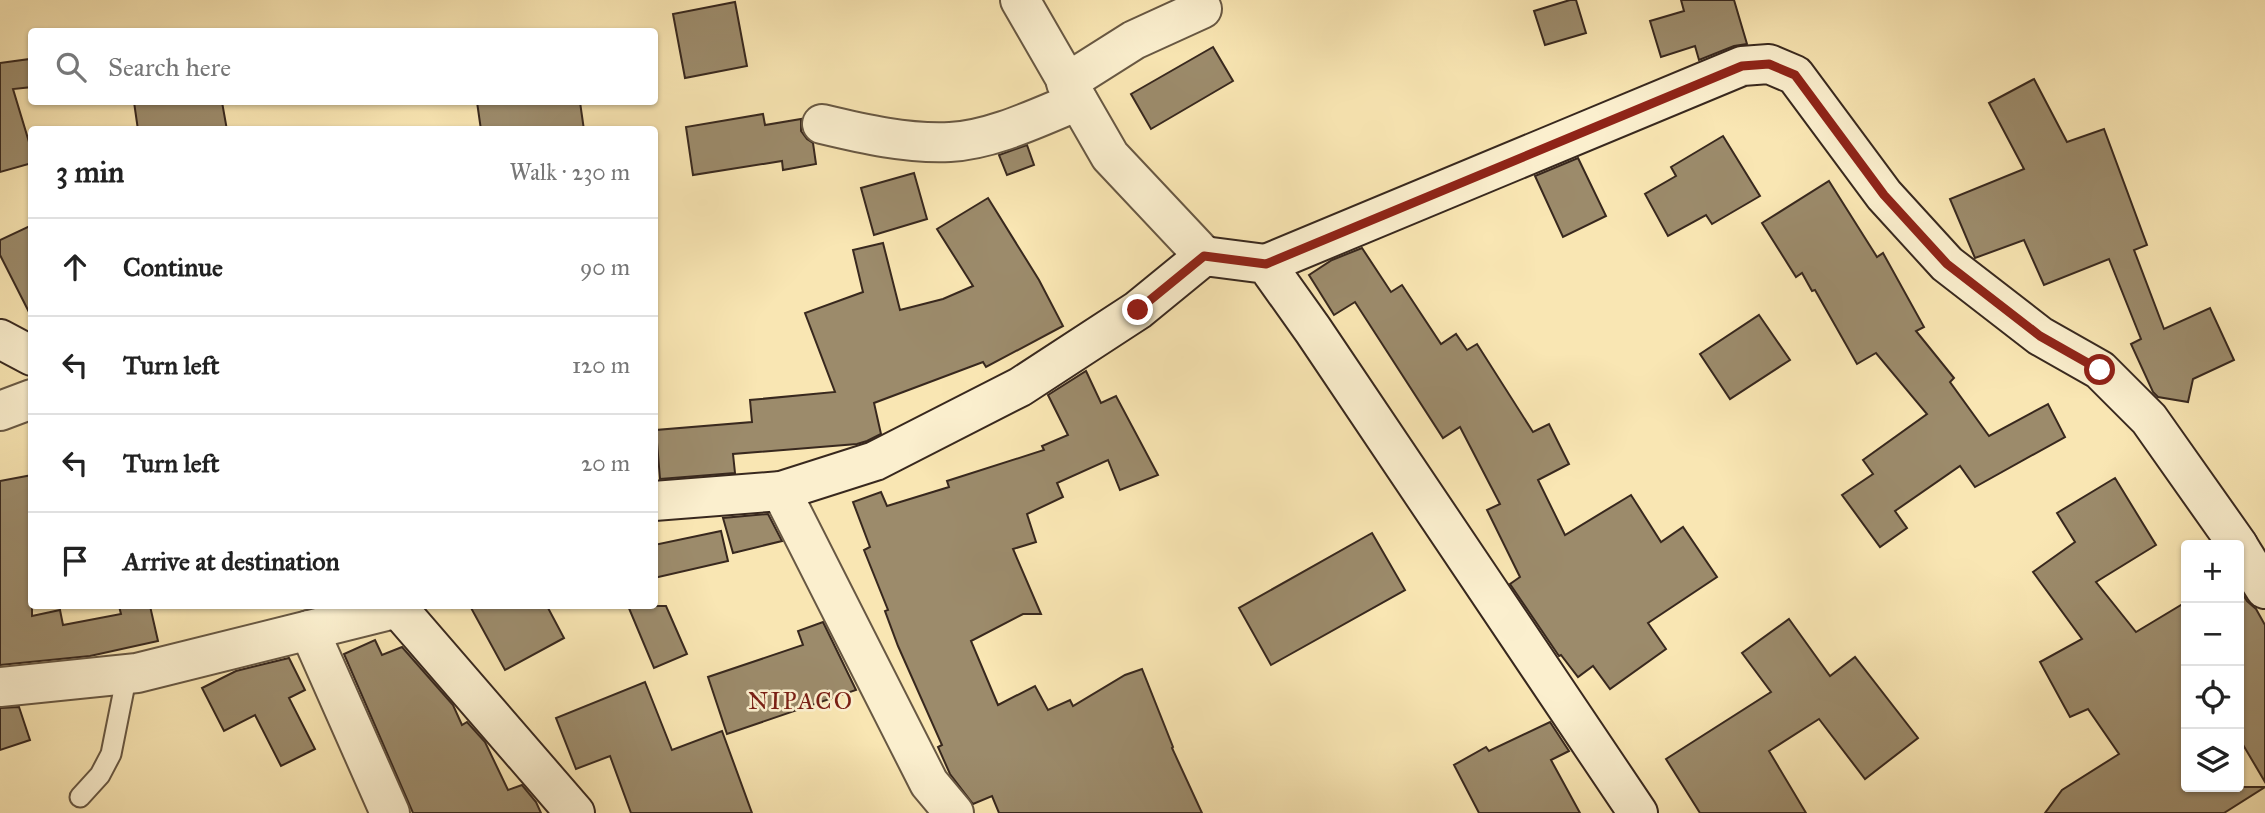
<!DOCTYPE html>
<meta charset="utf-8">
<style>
:root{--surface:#fff;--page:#f6f6f6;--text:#222;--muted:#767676;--line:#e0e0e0}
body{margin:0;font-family:"IM FELL Great Primer",serif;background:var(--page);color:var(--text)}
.controls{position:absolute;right:21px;bottom:21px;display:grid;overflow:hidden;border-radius:7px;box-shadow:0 2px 5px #0004}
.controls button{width:63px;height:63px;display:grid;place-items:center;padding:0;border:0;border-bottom:2px solid var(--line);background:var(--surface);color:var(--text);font:35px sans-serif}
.stop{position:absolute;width:21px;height:21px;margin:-16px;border:5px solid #8f2418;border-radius:50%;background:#fff}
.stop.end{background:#8f2418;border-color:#fff;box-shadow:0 2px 7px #0008}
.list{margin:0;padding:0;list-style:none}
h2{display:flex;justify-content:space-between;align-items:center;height:91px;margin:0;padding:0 28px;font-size:30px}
h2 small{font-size:23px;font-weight:400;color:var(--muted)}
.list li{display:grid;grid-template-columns:46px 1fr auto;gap:21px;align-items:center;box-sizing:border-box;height:98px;padding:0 28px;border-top:2px solid var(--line)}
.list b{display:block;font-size:26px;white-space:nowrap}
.list em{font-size:23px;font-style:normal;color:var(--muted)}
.icon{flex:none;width:38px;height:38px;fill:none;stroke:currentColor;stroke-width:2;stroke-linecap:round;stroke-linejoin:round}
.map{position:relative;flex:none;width:2265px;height:813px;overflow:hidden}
.search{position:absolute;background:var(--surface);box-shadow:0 2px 5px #0004;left:28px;top:28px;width:630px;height:77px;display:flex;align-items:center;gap:18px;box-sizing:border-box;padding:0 24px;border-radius:7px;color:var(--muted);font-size:26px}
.panel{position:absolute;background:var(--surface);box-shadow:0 2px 5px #0004;left:28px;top:126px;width:630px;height:483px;border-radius:7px}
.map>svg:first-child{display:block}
</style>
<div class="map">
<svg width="2265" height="813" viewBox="0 0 2265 813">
<rect width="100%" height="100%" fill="#f9e6b3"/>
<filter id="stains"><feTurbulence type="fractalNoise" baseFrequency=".00286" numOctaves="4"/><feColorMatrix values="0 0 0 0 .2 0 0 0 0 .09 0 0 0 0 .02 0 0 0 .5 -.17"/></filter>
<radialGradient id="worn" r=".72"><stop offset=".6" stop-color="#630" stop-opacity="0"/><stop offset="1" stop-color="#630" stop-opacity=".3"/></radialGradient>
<g fill="#9c8b6b" stroke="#38281e" stroke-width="2">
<path d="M1570,0h6l10,33 -41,12 -11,-34z"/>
<path d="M1681,0h53l13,44 -13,2 -35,14 -4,-14 -34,11 -11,-36 34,-10z"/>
<path d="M735,2l12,64 -62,12 -12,-64z"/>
<path d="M1213,47l20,34 -82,48 -20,-35z"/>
<path d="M30,59l2,28 -19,2 19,63v11l-32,9v-109z"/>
<path d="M2034,79l33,63 37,-13 43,116 -13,5 30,79 46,-21 24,52 -41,19 -5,23 -30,-5 -5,-5 -22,-48 10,-5 -32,-80 -65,26 -20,-45 -49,18 -25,-59 74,-30 -35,-66z"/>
<path d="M134,102h88l5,28h-89z"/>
<path d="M477,102h103l4,28h-103z"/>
<path d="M763,114l2,11 36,-6v12l6,8 6,4 3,21 -33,6 -1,-9 -89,14 -7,-48z"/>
<path d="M1723,136l37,60 -48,28 -6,-9 -38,21 -23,-42 31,-18 -5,-9z"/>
<path d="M1027,145l7,20 -27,10 -8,-20z"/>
<path d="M1578,158l28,58 -43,21 -28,-61z"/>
<path d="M914,173l13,46 -53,16 -13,-47z"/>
<path d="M1829,181l48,76 6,-4 41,74 -8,4 38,47 -4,4 39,54 59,-32 17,33 -90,50 -15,-21 -65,45 12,17 -27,19 -38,-52 31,-21 -10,-14 64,-46 -51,-61 -19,11 -42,-74 -3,1 -10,-18 -6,4 -34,-54z"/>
<path d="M988,198l51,82 24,46 -77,41 -3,-5 -109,41 7,31 -14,7 -10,3 -124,10 2,19 -75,6 -4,-49 96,-8 -2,-22 85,-8 -30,-79 58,-21 -10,-42 30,-7 17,67 43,-11 30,-13 -36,-57z"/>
<path d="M32,225v93l-32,-63v-15z"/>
<path d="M1362,248l29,44 11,-7 39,59 15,-10 11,16 10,-6 56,88 16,-8 20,40 -31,16 27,55 66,-40 30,47 22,-15 34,50 -69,46 18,26 -56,40 -17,-23 -15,11 -17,-22 -2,1 -49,-72 10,-7 -33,-67 13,-6 -40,-77 -17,11 -88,-136 -21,13 -25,-40 23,-15z"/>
<path d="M1759,315l31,45 -60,39 -30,-45z"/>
<path d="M1086,371l15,32 15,-7 42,79 -38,15 -12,-30 -51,23 6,14 -36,17 9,28 -23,7 28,65h-18l-52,27 27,64 37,-19 13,24 22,-10 3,6 52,-31 17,-6 31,78 -1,1 30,65h-203l-7,-17 -19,8 -23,-30 -12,-27 4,-2 -44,-99 -13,-35 3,-1 -24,-60 6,-3 -17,-45 28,-10 6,14 62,-19 -2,-6 97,-31 -2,-4 26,-11 -20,-40z"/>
<path d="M32,475v141l28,-6 3,15 58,-11 -2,-8h31l8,35 -68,15 -90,9v-184z"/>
<path d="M2115,478l41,67 -60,37 40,50 50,-30v185h79l-41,26h-179l17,-23 57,-36 -31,-45 -18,8 -30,-55 42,-23 -49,-67 42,-30 -18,-29z"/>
<path d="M768,514l14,27 -49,12 -10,-35z"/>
<path d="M721,531l7,30 -74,17v-33z"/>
<path d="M1372,533l33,57 -134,75 -32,-57z"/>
<path d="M2239,588l8,13 9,8 9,16v157l-26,-44z"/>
<path d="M470,606h77l17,32 -59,32z"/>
<path d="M628,606h38l21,48 -33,14z"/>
<path d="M1789,619l41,57 25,-19 63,81 -53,41 -46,-60 -50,32 37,62h-106l-34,-54 105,-67 -29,-39z"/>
<path d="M823,622l33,68 -129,44 -19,-57 95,-32 -5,-14z"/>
<path d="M375,640l7,15 20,-8 51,58 9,20 5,-3 18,20 23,48 14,-5 14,17 5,11h-128l-69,-159z"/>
<path d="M289,658l16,32 -16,8 26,51 -34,17 -26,-51 -31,16 -22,-43 34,-17z"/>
<path d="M645,682l27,68 50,-19 30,82h-121l-21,-57 -34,13 -20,-51z"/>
<path d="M19,707l11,33 -30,10v-42z"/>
<path d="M1550,722l19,29 -18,9 29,53h-101l-25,-48 32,-18 3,4z"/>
</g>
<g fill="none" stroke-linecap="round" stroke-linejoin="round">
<defs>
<path id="lane" d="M80,797l20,-22 11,-21 16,-80"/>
<g id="street">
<path d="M1020,0l90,156 94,100"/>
<path d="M1066,83l68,-43 68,-31"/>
<path d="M822,124c42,10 85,20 128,18 42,-2 89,-25 128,-41"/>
<path d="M0,411l32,-12"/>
<path d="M781,491l148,292 25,30"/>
<path d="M309,630l81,183"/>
<path d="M0,687l137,-14 261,-65"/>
</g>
<g id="secondary">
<path d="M1266,264l476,-198 27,-2 26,11 89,120 63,69 93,72 60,34 49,49 89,126"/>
<path d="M0,339l32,17"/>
<path d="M654,501l127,-10 94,-30 145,-74 118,-77 66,-54 62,8 47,66 325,483"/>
<path d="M2239,547l26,42"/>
<path d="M396,606l179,207"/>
</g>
</defs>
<use href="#lane" stroke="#685843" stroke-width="23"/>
<use href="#street" stroke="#685843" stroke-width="42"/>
<use href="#secondary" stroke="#38281e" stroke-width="42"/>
<use href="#lane" stroke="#fbefce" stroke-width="19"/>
<use href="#street" stroke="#fbefce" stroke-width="38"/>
<use href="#secondary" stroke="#fbefce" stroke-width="38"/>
</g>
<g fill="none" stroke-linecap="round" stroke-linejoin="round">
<path stroke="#8f2418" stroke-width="9" d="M1138,310l66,-54 62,8 476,-198 27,-2 26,11 89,120 63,69 93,72 60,34"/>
</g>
<g text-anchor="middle" stroke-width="5" stroke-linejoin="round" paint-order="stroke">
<g font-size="24" letter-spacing="2" fill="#7a1f14" stroke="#fbefce">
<text x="801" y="709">NIPACO</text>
</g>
</g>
<rect width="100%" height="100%" filter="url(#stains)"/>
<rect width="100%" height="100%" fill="url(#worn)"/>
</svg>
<div class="controls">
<button>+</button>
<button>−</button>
<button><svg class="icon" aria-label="locate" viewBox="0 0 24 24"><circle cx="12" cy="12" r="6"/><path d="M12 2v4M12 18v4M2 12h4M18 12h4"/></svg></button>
<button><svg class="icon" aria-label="layers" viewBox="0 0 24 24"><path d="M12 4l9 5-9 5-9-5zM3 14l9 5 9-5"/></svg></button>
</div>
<div class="stop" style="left:2100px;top:370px"></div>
<div class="stop end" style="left:1138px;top:310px"></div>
<div class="search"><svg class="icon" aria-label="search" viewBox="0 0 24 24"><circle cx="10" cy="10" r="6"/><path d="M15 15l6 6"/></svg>Search here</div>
<section class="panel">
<h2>3 min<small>Walk · 230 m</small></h2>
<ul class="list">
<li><svg class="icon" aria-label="ahead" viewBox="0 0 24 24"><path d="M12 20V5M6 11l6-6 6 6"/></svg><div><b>Continue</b></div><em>90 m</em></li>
<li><svg class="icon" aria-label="left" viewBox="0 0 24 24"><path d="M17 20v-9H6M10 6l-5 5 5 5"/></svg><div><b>Turn left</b></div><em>120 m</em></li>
<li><svg class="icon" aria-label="left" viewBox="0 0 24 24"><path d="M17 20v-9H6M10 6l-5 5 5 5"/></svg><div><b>Turn left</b></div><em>20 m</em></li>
<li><svg class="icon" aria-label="arrive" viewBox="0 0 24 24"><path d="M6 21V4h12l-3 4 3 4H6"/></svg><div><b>Arrive at destination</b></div></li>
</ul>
</section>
</div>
